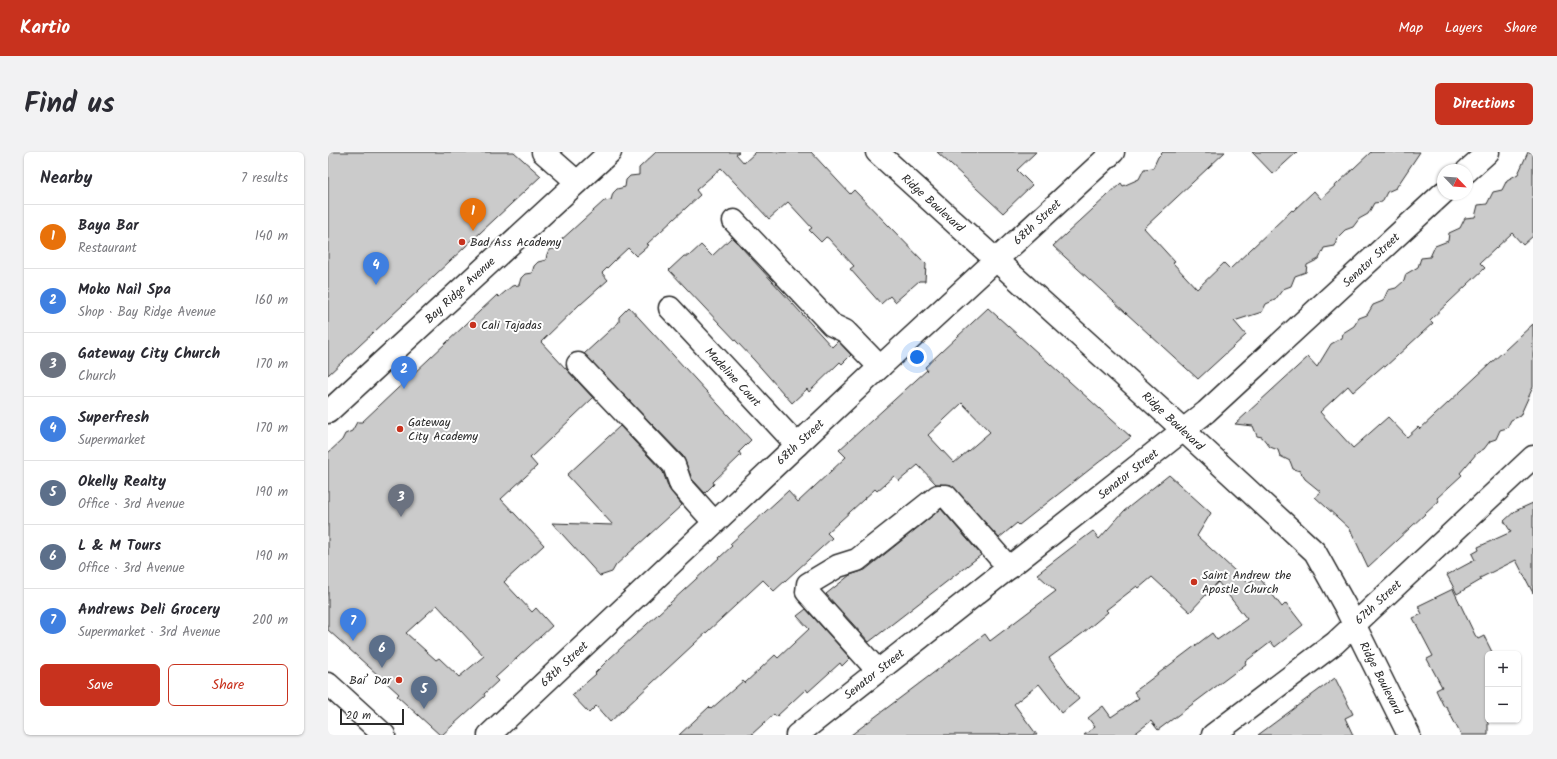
<!DOCTYPE html>
<meta charset="utf-8">
<style>
:root{--surface:#fff;--page:#f2f2f3;--text:#2b2b33;--muted:#7c7c81;--line:#e1e1e2;--accent:#c8321e}
body{margin:0;font-family:Kalam,sans-serif;background:var(--page);color:var(--text)}
.controls{position:absolute;right:12px;bottom:12px;display:grid;overflow:hidden;border-radius:6px;box-shadow:0 1px 3px #0004}
.controls button{width:36px;height:36px;display:grid;place-items:center;padding:0;border:0;border-bottom:1px solid var(--line);background:var(--surface);color:var(--text);font:20px sans-serif}
.compass{position:absolute;left:1109px;top:12px;width:36px;height:36px;border-radius:50%;background:var(--surface);box-shadow:0 1px 3px #0004;rotate:115deg}
.scale{position:absolute;left:12px;bottom:10px;width:64px;box-sizing:border-box;padding-left:4px;border:2px solid #2b2b2b;border-top:0;font-size:11px;line-height:14px;white-space:nowrap;color:#2b2b2b;-webkit-text-stroke:3px #fff;paint-order:stroke}
.you{position:absolute;left:589px;top:205px;width:14px;height:14px;margin:-10px;border:3px solid #fff;border-radius:50%;background:#1a73e8;box-shadow:0 0 0 6px #1a73e833}
.badge{display:grid;place-items:center;width:26px;height:26px;border-radius:50%;background:var(--accent);color:#fff;font-size:13px;font-weight:700}
.pin{position:absolute;translate:-50% -33px;filter:drop-shadow(0 1px 2px #0008)}
.pin::after{content:'';position:absolute;top:21px;width:14px;height:12px;background:inherit;clip-path:polygon(0 0,100% 0,50% 100%)}
.list{margin:0;padding:0;list-style:none}
h2{display:flex;justify-content:space-between;align-items:center;height:52px;margin:0;padding:0 16px;font-size:17px}
h2 small{font-size:13px;font-weight:400;color:var(--muted)}
.list li{display:grid;grid-template-columns:26px 1fr auto;gap:12px;align-items:center;box-sizing:border-box;height:64px;padding:0 16px;border-top:1px solid var(--line)}
.list b{display:block;font-size:15px;white-space:nowrap}
.list p{margin:0;font-size:13px;white-space:nowrap;color:var(--muted)}
.list em{font-size:13px;font-style:normal;color:var(--muted)}
.actions{display:flex;gap:8px;padding:12px 16px}
.actions a{flex:1;padding:9px 0;border:1px solid var(--accent);border-radius:6px;text-align:center;font-size:14px;color:var(--accent)}
.actions .main{background:var(--accent);color:#fff}
.map{position:relative;flex:none;width:1205px;height:583px;overflow:hidden;border-radius:6px}
header{display:flex;align-items:center;gap:24px;box-sizing:border-box;height:56px;padding:0 20px;background:var(--accent);color:#fff}
header strong{font-size:19px}
nav{display:flex;gap:22px;margin-inline-start:auto;font-size:14px}
.intro{display:flex;align-items:center;justify-content:space-between;box-sizing:border-box;height:96px;padding:0 24px}
h1{margin:0;font-size:28px}
.button{padding:10px 18px;border-radius:6px;background:var(--accent);color:#fff;font-size:14px;font-weight:700}
main{display:flex;gap:24px;padding:0 24px}
aside{flex:1;background:var(--surface);border-radius:6px;box-shadow:0 1px 3px #0004}
.map>svg:first-child{display:block}
</style>
<header>
<strong>Kartio</strong>
<nav><a>Map</a><a>Layers</a><a>Share</a></nav>
</header>
<div class="intro"><h1>Find us</h1><a class="button">Directions</a></div>
<main>
<aside>
<h2>Nearby<small>7 results</small></h2>
<ul class="list">
<li><span class="badge" style="background:#e8710a">1</span><div><b>Baya Bar</b><p>Restaurant</p></div><em>140 m</em></li>
<li><span class="badge" style="background:#3f7fe0">2</span><div><b>Moko Nail Spa</b><p>Shop · Bay Ridge Avenue</p></div><em>160 m</em></li>
<li><span class="badge" style="background:#6b7280">3</span><div><b>Gateway City Church</b><p>Church</p></div><em>170 m</em></li>
<li><span class="badge" style="background:#3f7fe0">4</span><div><b>Superfresh</b><p>Supermarket</p></div><em>170 m</em></li>
<li><span class="badge" style="background:#5c6f8a">5</span><div><b>Okelly Realty</b><p>Office · 3rd Avenue</p></div><em>190 m</em></li>
<li><span class="badge" style="background:#5c6f8a">6</span><div><b>L &amp; M Tours</b><p>Office · 3rd Avenue</p></div><em>190 m</em></li>
<li><span class="badge" style="background:#3f7fe0">7</span><div><b>Andrews Deli Grocery</b><p>Supermarket · 3rd Avenue</p></div><em>200 m</em></li>
</ul>
<div class="actions"><a class="main">Save</a><a>Share</a></div>
</aside>
<div class="map">
<svg width="1205" height="583" viewBox="0 0 1205 583">
<rect width="100%" height="100%" fill="#fff"/>
<filter id="ink" filterUnits="userSpaceOnUse"><feTurbulence type="fractalNoise" baseFrequency=".025" numOctaves="2"/><feDisplacementMap in="SourceGraphic" scale="8" xChannelSelector="R" yChannelSelector="G"/><feConvolveMatrix kernelMatrix="1 2 1 2 8 2 1 2 1" color-interpolation-filters="sRGB"/></filter>
<g filter="url(#ink)">
<g fill="#cbcbcb" stroke="#2b2b2b" fill-rule="evenodd">
<path d="M0,0h186l27,24 -213,199z"/>
<path d="M328,0h83l-3,2 8,9 12,-11h55l39,42 4,-4 72,74 -1,17h-6l-24,21 -5,-6 -9,8 -31,-35 4,-3 -26,-28 -2,-1 -5,5 -12,-12 3,-2 -24,-26 -19,17 -48,-51 -25,22 4,5 -53,49 2,1 -13,11 -8,-8 -14,13 -12,12 6,7 -27,24h-1l-39,38 52,56 -63,60 7,8 -36,33 43,46 -40,37 28,30 4,-4 16,18 -57,52 3,3 -14,13 1,2 -43,39h-2l-43,-39 2,-2 -71,-64v-177l14,-13 3,-6 7,-3 5,-9h5l135,-127 2,2 13,-11 7,-1 2,-7 4,-4 7,-1 2,-7 4,-4 8,-2 1,-6 4,-5h8l1,-8 44,-40 7,-1 2,-7 4,-4 8,-2 1,-7 4,-4 9,-1v-7zM109,453l47,51 -25,21 -20,-19 -3,2 -30,-27z"/>
<path d="M609,0h99l-19,18 15,15 -29,28z"/>
<path d="M835,0h62l-81,76 31,34 -2,1 24,26 27,-26 6,6 62,-59 1,1 21,-20 7,8 50,-47h49l-24,36 -9,4 -5,10 -8,1 -6,11 -9,5 -6,8 -8,3 -8,8 -2,8 -11,2 -5,11 -12,6 -1,7 -11,4 -4,10 -8,3 -8,11 -9,4 -4,8 -28,9 12,14 -48,44 -145,-133 68,-63 2,3 16,-7 5,-10 9,-1 5,-11z"/>
<path d="M924,0h45l-24,22z"/>
<path d="M1200,0h5v84l-10,9 -11,-12 -32,30 5,5 -55,52 3,3 -48,44 -2,-1 -30,26 -5,-6 -28,26 33,36 35,-31 19,20 11,-10 2,2 113,-105v63l-13,29 -9,4 -4,8 -7,2 -4,9 -6,2 -6,8 -7,4 -17,20 2,2 -25,23 2,3 -71,66 -18,-38 -35,-32 6,-5 -16,-13 -5,-8 -7,-2 -3,-8 -10,-5 -2,-6 -8,-3 -8,-10 -5,-1 -4,-10 -18,-2 73,-67 9,10 14,-23 11,-6 1,-5 11,-7 5,-8 8,-3 6,-10 10,-4 5,-11 8,-2 8,-7 2,-7 12,-7 3,-9 9,-1 5,-11 13,-5 1,-8 11,-5 5,-10 10,-1 3,-12 9,-1 6,-12 9,-2 5,-10 11,-6z"/>
<path d="M404,85l100,110 6,-6 13,14 -9,9 -2,-2 -31,30 -2,-3 -15,14 -38,-43 -85,-90 15,-14h5l12,-11 11,11z"/>
<path d="M301,155l122,133 -12,12 2,3 -28,27 1,2 -9,9 -13,-14 -9,-23 -99,-102 35,-32v-5z"/>
<path d="M660,156l143,129 -112,88 -2,-2 -18,15 -48,-53 -15,-1 -18,-19 -19,16 -5,-5 -17,15 -2,-2 -48,44 5,5 -58,53 -11,-11 -153,142 -14,-16 -7,7 -17,-18 24,-21 -1,-1 14,-14 123,-113 -2,-2 58,-53 10,11 48,-45 -7,-7 88,-80 -2,-3zM634,251l28,29 -36,31 -26,-28z"/>
<path d="M292,274l43,46 6,17 13,16 -66,60 -4,7 -12,4 -48,-53 61,2 -46,-50z"/>
<path d="M841,323l42,38 -14,23 51,47 10,-7 24,31 4,-4 17,22 -28,22 -4,-5 -26,20 1,2 -88,66 -7,-9 -18,14h-49l11,-8 -7,-9 15,-12 8,11 28,-19 -5,-6 78,-59 5,7 30,-21 -29,-37 -28,30 -38,-35 -13,11 -2,-2 -31,24 2,2 -25,21 -34,25 30,41 -17,14 -23,-29 -25,20 23,31h-186l134,-101 5,7 66,-50 -19,-17 56,-43 6,8 25,-28z"/>
<path d="M1205,351v90l-17,-33 -36,18 1,2 -24,14 -10,-19 28,-15 -3,-6 7,-4 -1,-3 33,-15 -7,-11 11,-10z"/>
<path d="M613,357l40,46 -112,87 -43,-48 24,-19 15,-5z"/>
<path d="M1125,437l22,46 3,4 6,-3 8,16 -4,2v81h-27l-15,-29 -2,1 -8,-17 6,-3 -15,-28 6,-3 -20,-38 9,-4 -4,-8z"/>
<path d="M478,457l44,49 -8,8 -2,-3 -32,29 -2,-3 -30,28 -2,-3 -23,21h-72l30,-28 2,2 32,-28 2,2 30,-28 3,3 31,-29 -12,-13z"/>
<path d="M1007,526l18,36 -8,4 8,17h-95z"/>
</g>
<g fill="none" stroke-linecap="round" stroke-linejoin="round">
<defs>
<g id="minor">
<path d="M215,0l34,30"/>
<path d="M549,0l291,264 147,136 30,54 64,129"/>
<path d="M1139,19l21,-19"/>
<path d="M406,69l98,104 13,6 35,36"/>
<path d="M342,156l127,137"/>
<path d="M250,212l96,101 7,20 33,37"/>
<path d="M0,260l282,-260"/>
<path d="M550,519l-71,-79 1,-8 30,-18 19,-6 81,-64h8l63,72"/>
<path d="M0,532l56,51"/>
<path d="M161,583l391,-368 233,-215"/>
<path d="M469,583l409,-323 237,-219"/>
<path d="M885,583l122,-92 198,-186"/>
</g>
</defs>
<use href="#minor" stroke="#2b2b2b" stroke-width="25"/>
<use href="#minor" stroke="#fff" stroke-width="22"/>
</g>
</g>
<g fill="#c8321e" stroke="#fff" stroke-width="1.5">
<circle cx="134" cy="90" r="4"/>
<circle cx="145" cy="173" r="4"/>
<circle cx="72" cy="277" r="4"/>
<circle cx="866" cy="430" r="4"/>
<circle cx="71" cy="528" r="4"/>
</g>
<g text-anchor="middle" stroke-width="4" stroke-linejoin="round" paint-order="stroke">
<g font-size="12" fill="#2b2b2b" stroke="#fff">
<text transform="translate(605 51) rotate(42)" y="4">Ridge Boulevard</text>
<text transform="translate(709 70) rotate(-43)" y="4">68th Street</text>
<text transform="translate(1043 108) rotate(-43)" y="4">Senator Street</text>
<text transform="translate(132 138) rotate(-43)" y="4">Bay Ridge Avenue</text>
<text transform="translate(405 225) rotate(47)" y="4">Madeline Court</text>
<text transform="translate(845 269) rotate(43)" y="4">Ridge Boulevard</text>
<text transform="translate(472 290) rotate(-43)" y="4">68th Street</text>
<text transform="translate(800 322) rotate(-38)" y="4">Senator Street</text>
<text transform="translate(1050 450) rotate(-43)" y="4">67th Street</text>
<text transform="translate(236 512) rotate(-43)" y="4">68th Street</text>
<text transform="translate(546 522) rotate(-38)" y="4">Senator Street</text>
<text transform="translate(1053 526) rotate(63)" y="4">Ridge Boulevard</text>
</g>
<g font-size="12" fill="#2b2b2b" stroke="#fff" text-anchor="start">
<text x="142" y="94">Bad Ass Academy</text>
<text x="153" y="177">Cali Tajadas</text>
<text x="80" y="274">Gateway<tspan x="80" dy="14">City Academy</tspan></text>
<text x="874" y="427">Saint Andrew the<tspan x="874" dy="14">Apostle Church</tspan></text>
<text x="63" y="532" text-anchor="end">Bai’ Dar</text>
</g>
</g>
</svg>
<div class="controls">
<button>+</button>
<button>−</button>
</div>
<svg class="compass" viewBox="-18 -18 36 36"><path d="M0-13l5 13h-10z" fill="#e53935"/><path d="M0 13l5-13h-10z" fill="#7c7c81"/></svg>
<div class="scale">20 m</div>
<div class="you"></div>
<div class="pin badge" style="left:145px;top:79px;background:#e8710a">1</div>
<div class="pin badge" style="left:76px;top:237px;background:#3f7fe0">2</div>
<div class="pin badge" style="left:73px;top:365px;background:#6b7280">3</div>
<div class="pin badge" style="left:48px;top:133px;background:#3f7fe0">4</div>
<div class="pin badge" style="left:96px;top:557px;background:#5c6f8a">5</div>
<div class="pin badge" style="left:54px;top:516px;background:#5c6f8a">6</div>
<div class="pin badge" style="left:25px;top:489px;background:#3f7fe0">7</div>
</div>
</main>
